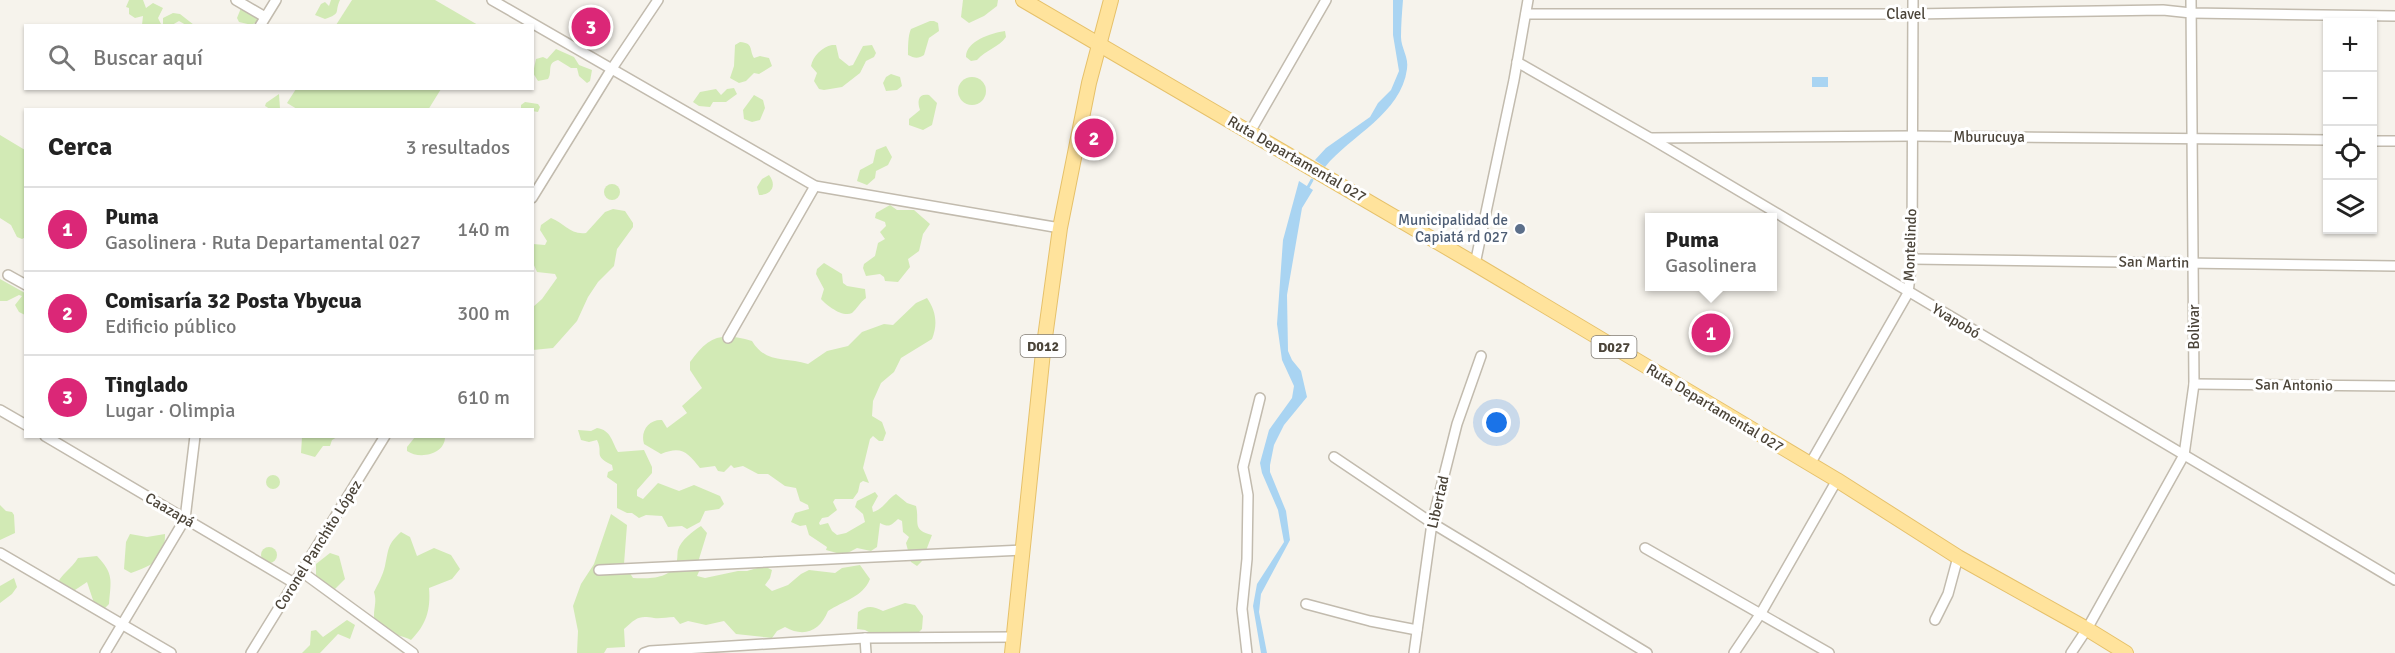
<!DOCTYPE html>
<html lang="es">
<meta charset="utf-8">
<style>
:root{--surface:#fff;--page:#f2f2f2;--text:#222;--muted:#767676;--line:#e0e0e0;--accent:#db2777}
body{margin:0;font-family:Signika,sans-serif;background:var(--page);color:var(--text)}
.controls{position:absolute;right:18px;top:18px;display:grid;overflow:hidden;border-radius:0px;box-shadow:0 2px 4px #0004}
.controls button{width:54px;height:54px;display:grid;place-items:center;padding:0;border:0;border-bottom:2px solid var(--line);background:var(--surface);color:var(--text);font:30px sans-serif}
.you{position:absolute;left:1497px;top:423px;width:21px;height:21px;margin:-15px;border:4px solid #fff;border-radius:50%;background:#1a73e8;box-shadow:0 0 0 9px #1a73e833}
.badge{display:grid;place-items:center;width:39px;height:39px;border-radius:50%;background:var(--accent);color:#fff;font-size:20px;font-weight:700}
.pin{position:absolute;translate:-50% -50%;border:3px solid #fff;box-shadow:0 2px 6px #0006}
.popup{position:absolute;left:1645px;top:213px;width:132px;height:78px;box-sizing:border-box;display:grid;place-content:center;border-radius:0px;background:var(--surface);filter:drop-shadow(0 2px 4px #0005);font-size:20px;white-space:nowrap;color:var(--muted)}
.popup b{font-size:22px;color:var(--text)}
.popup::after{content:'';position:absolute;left:50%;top:100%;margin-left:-12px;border:12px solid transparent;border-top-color:var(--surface)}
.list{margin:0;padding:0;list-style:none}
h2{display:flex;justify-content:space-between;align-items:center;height:78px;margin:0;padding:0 24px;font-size:26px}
h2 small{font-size:20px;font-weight:400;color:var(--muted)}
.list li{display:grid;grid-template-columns:39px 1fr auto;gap:18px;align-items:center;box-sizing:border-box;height:84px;padding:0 24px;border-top:2px solid var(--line)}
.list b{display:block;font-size:22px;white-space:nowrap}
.list p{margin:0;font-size:20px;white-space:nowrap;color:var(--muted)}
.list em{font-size:20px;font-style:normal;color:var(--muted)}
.icon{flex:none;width:33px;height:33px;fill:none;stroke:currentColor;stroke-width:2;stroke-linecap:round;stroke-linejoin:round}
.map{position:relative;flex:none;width:2395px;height:653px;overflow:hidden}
.search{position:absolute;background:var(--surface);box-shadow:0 2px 4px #0004;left:24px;top:24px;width:510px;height:66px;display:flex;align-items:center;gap:15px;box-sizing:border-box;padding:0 21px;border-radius:0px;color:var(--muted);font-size:22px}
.panel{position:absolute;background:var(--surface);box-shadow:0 2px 4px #0004;left:24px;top:108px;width:510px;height:330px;border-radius:0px}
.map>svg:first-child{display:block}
</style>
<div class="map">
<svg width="2395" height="653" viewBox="0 0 2395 653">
<rect width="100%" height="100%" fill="#f6f3ec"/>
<g fill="#d2eab5">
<path d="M129,0h14l3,8 7,-5 10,5 -5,10 3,6 -19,1 1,-9 -8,2 -6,-4v-6l-3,-1z"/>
<path d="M331,0h9c-6,13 2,13 -15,19l-10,-4 6,-11 4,-2 4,4z"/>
<path d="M352,0h83l43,25h-142z"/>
<path d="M963,0h35l-1,6 -13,10 -15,7 -8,-6z"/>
<path d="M241,8h2l17,11 -8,6 -13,-3 -2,-4z"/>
<path d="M173,13l7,1 14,11h-8l-7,-4 -7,4h-9v-7z"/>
<path d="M930,21h4l4,2 1,8 -10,7 -5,17c-6,4 -10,3 -16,0 0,-8 0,-20 3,-26z"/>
<path d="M1005,31l1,6c-7,10 -20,13 -29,23l-6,1 -5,-4c0,-16 25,-24 39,-26z"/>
<path d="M740,42c14,1 9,8 14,16l6,-2 9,2 3,8 -13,8 -5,-1 -8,8 -7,2 -9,-5 4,-12 1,-21z"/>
<path d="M832,45h4l3,13 10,8 4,-1 10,-19 9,-1 4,8 -2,4 -8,4 -6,12 -18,14 -18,3 -5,-1 -5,-8 3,-8 -6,-7c2,-10 11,-19 21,-21z"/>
<path d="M556,49l18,8 5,8 13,5 -2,11 -3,2 -8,-7 -2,-8h-6l-13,-8c-12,3 -5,12 -10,19l-10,2 -5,-8 3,-14 7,-2 4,2z"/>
<path d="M891,74l9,3 2,9 -5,4 -11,1 -3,-8 3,-6z"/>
<circle cx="972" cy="91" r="14"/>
<path d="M734,88l3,6 -11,8h-13l-3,5 -11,-1 -6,-4 7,-10 16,-3 5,6 6,-6z"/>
<path d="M296,89v-1l145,1 -13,21 -131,-1 -10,-6z"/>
<path d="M279,94l1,15h-10l-5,-3 1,-3z"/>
<path d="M754,95l9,5 2,8 -5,12 -8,2 -8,-3 -1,-9z"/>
<path d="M929,95l8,8 -5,22 -9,5 -14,-5v-6l11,-9c-3,-9 -2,-17 9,-15z"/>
<path d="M525,102l13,2 2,3 -2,5 -17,-3v-4z"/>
<path d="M0,135l25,15 1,87 -4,2 -5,-2 -6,-12 -11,-7z"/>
<path d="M886,146l6,11 -4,8 -12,6 -1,7 -8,7 -10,-4 3,-11 13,-7 3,-13z"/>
<path d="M769,175c8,10 3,20 -10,20l-2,-8 5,-8z"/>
<circle cx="612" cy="192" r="8"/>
<path d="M890,205l7,5h17l16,14 -7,10 -4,17 -11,8 2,8 -12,15 -13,-1 -1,-4 -4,-3 -14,2 -3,-8 1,-4 11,-8 3,-13 7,-4 -5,-7 6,-6 -1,-4 -10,-4 1,-5z"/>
<path d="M613,209l12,2 8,12v4l-16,22 -3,17 -16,16 -10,15 -11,24 -24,27 -20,2v-43l9,-8 15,-21 -2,-4 -18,-2 -4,-9v-19l12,1 2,-4 -7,-11 1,-5 10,-7c13,5 19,17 35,15l19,-21z"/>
<path d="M824,263l18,11 1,9 4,3 18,3 1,9c-6,4 -9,11 -14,15 -9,5 -26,-8 -31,-14l3,-10 -8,-15 1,-5z"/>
<path d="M0,279l25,14v22l-6,-3 -4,-7 7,-9 -3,-1 -12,6h-7z"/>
<path d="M927,298c9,13 11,26 5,41l-31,19 -7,14 -13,11 -8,18 -1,15 10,6 4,11 -3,8h-4l-6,-5 -3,3 -7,29 6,15 -6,-2 -3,2 -2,9 -5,7h-18l-2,3 4,8 -9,7 -6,1 -3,5 1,2 8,-2 4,8 5,4 9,-2 19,-11 -2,-8 -8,-7 2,-6 18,-9 3,4 -6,11 1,5c12,-4 14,-13 23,-18l11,9 9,3c4,16 -5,24 16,29l-10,26 -5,5 -6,-4 -5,-19 3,-6 -6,-5 -1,-11 -4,-2c-7,6 -8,9 -18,4l-3,24 -6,4 -14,-3 -13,7 -18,-5 1,-3 -18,-12 -3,-10 -6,1 -9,-4 4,-9 14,-4 -1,-4 -8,-4 -4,-13 -11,-2 -17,-12h-10l-15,-8 -9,2 -3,-3 -7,7 -6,-1 -3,-5 -15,2c-12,-15 -18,-23 -39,-14l-17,-10c-4,-13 5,-25 18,-24l5,8 20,-15 -5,-7 20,-18 -12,-18v-8c18,-25 30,-31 62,-21 14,23 33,16 56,23l19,-13 21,-5 14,-14 22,-8 9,1 23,-22z"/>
<path d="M597,428c14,2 15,14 21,24l26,-2 8,17v6l-15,17v6l6,3 15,-16 21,8 15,-6 26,11 4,8 -5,5 -14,2 -5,11 -13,7 -5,-3 -14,1 -6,-11 -16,-1 -7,3 -7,-5h-5l-10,-5v-24l-10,-7 1,-5 5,-2 -1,-5c-20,-10 -8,-11 -15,-25l-8,2 -8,-2 -3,-10 13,1z"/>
<path d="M302,437v-1l35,1 -5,3 -2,6h-7l-8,11 -14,-4z"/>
<path d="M415,437h30c0,17 -25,23 -38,14v-4z"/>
<circle cx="273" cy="482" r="7"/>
<path d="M0,505l6,6 6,1 2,3 1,18 -15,7z"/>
<path d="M611,514l16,11 -3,39 9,14c14,1 37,1 43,-14 2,-5 1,-10 2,-14 3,-10 15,-19 23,-24l6,7 -8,26 2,8 -4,9 8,2 33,-7h9l17,-5 8,4 -2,8 -5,7 7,6 16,-6 13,-11 8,-4 26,3 7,-5 18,-3 10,14c-7,18 -27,22 -42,32 -8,20 -24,27 -43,16l-8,4 -5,7 -36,-4 -12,-13 -18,4 -18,-4 -8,3 -6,-7c-7,0 -14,2 -20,1 -15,-3 -18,0 -30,11l1,18 -18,1 -3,5h-27l1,-22 -5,-25 8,-22 13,-20z"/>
<path d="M401,532l9,5 7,19 17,-8 17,7 9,14 -8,10 -23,9c2,22 -3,37 -18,52 -12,-7 -37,-5 -37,-24 0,-10 3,-14 0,-24 4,-8 9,-17 11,-26 4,-18 2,-21 16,-34z"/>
<path d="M130,534l17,3 18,-3c0,28 -11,30 -34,39l-7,-4 2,-27z"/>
<circle cx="269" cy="555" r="8"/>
<path d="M330,553l9,3 6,23 -11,11 -8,1 -10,-13v-14z"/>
<path d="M97,556c17,18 14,24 12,48l-7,7 -7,-5 -8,-24 -15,10 -16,-5c4,-13 16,-18 22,-29z"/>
<path d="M14,578l3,9 -5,7 -12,9v-17z"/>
<path d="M905,603l10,2 8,11 -1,13 -3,3 -43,4 -11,-6 -8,-1 1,-17c10,-7 14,-6 25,-1z"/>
<path d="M347,620l8,5 -5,14 -12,-5 -18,19h-18l8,-8 1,-14 5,-1 7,7z"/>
</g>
<g fill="#a9d4f2">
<path d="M1393,0h10c-1,12 -2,25 -2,37 0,11 8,20 6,32 -6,45 -56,66 -82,98l-10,-7 11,-12 44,-31 8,-14 13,-13 8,-19 -6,-36z"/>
<rect x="1812" y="77" width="16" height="10"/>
<path d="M1299,181l14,9 -11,18 -15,87 1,56 4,9 9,11 6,26 -23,28 -10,20 -4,20v7l16,39 4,29 -29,54 -2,18 8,41h-6l-8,-47 4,-22 27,-42 -6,-32 -16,-37 -2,-10 9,-33 23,-32 2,-12 -12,-26 -5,-36 6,-84z"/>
</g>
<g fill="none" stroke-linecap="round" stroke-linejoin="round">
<path stroke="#a9d4f2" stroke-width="3" d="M1307,189l5,-9"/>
<defs>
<g id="minor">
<path d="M236,0l29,17"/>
<path d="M492,0l323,186 245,42"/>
<path d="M1526,14h387l250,-4 28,3 204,3"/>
<path d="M260,26l16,-26"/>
<path d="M1517,62l133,76 745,442"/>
<path d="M1250,132l76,-132"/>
<path d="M1652,138l260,-2 416,4"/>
<path d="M2372,141h23"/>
<path d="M532,198l79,-128 47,-70"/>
<path d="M1912,259l483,7"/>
<path d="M1475,264l39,-184 14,-80"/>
<path d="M8,275l18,10"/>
<path d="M728,338l87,-152"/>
<path d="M2194,384l201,2"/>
<path d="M0,410l26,15"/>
<path d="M45,436l249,147"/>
<path d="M1334,457l98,66 215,130"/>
<path d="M1810,464l98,-171 4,-34 1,-259"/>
<path d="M1645,548l184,105"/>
<path d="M0,553l171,100"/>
<path d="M599,570l423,-20"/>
<path d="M302,572l111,81"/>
<path d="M1306,604l64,17 47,9"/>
<path d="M1935,620l13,-26 10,-37"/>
<path d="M865,638l1,15"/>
<path d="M105,653l80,-134 10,-83"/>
<path d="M251,653l134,-217"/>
<path d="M644,653l6,-2 215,-13 148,-1"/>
<path d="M1247,653l-5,-44 5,-50 1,-64 -5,-28 17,-69"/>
<path d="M1414,653l18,-130 25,-99 24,-68"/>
<path d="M1734,653l27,-40 76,-133"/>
<path d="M2071,653l16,-24 97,-174 10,-71 -3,-384"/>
</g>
<g id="primary">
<path d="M1023,0l452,264 362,216 121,77 129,72 39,24"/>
<path d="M1012,653l31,-301 17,-124 29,-145 22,-83"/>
</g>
</defs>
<use href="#minor" stroke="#c2bbae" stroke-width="12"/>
<use href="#primary" stroke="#e6c16a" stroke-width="16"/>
<use href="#minor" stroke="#fff" stroke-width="9"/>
<use href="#primary" stroke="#ffe39c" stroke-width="14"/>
</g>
<circle fill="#5c6f8a" stroke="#fff" stroke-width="2" cx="1520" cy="229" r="6"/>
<g text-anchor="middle" stroke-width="6" stroke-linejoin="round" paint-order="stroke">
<g fill="#fff" stroke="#817c74" stroke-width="1.5">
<rect x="1020.5" y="335" width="45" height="22" rx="4.5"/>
<rect x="1591.5" y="336" width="45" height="22" rx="4.5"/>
</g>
<g font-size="14" font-weight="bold" fill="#4b4439">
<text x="1043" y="351">D012</text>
<text x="1614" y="352">D027</text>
</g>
<g font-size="15" fill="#4b4439" stroke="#fff">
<text x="1906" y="19">Clavel</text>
<text x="1989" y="142">Mburucuya</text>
<text transform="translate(1297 159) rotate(30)" y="5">Ruta Departamental 027</text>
<text transform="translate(1910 245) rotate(-88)" y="5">Montelindo</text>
<text transform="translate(2154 262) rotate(1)" y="5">San Martin</text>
<text transform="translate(1956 321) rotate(31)" y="5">Yvapobó</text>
<text transform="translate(2194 327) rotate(-90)" y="5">Bolivar</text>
<text transform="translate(2294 385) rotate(1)" y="5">San Antonio</text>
<text transform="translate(1715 408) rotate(31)" y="5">Ruta Departamental 027</text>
<text transform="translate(1438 502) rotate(-77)" y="5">Libertad</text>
<text transform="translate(170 510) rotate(30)" y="5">Caazapá</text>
<text transform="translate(318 545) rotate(-58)" y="5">Coronel Panchito López</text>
</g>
<g font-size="15" fill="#4e5e75" stroke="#fff" text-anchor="end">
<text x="1508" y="225">Municipalidad de<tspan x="1508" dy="17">Capiatá rd 027</tspan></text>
</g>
</g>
</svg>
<div class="controls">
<button>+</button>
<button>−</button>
<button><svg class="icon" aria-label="locate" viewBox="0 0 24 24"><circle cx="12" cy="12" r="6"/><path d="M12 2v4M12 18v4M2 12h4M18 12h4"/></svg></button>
<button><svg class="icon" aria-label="layers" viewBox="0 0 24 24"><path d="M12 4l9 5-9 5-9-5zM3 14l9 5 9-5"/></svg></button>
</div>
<div class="you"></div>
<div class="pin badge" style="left:1711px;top:333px">1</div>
<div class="popup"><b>Puma</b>Gasolinera</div>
<div class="pin badge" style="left:1094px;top:138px">2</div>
<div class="pin badge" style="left:591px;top:27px">3</div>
<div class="search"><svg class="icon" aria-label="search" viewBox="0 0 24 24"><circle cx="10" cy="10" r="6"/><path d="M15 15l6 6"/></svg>Buscar aquí</div>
<section class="panel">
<h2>Cerca<small>3 resultados</small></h2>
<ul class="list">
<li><span class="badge">1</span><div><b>Puma</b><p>Gasolinera · Ruta Departamental 027</p></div><em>140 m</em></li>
<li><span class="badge">2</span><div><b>Comisaría 32 Posta Ybycua</b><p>Edificio público</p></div><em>300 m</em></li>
<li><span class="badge">3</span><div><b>Tinglado</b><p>Lugar · Olimpia</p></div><em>610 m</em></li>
</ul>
</section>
</div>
